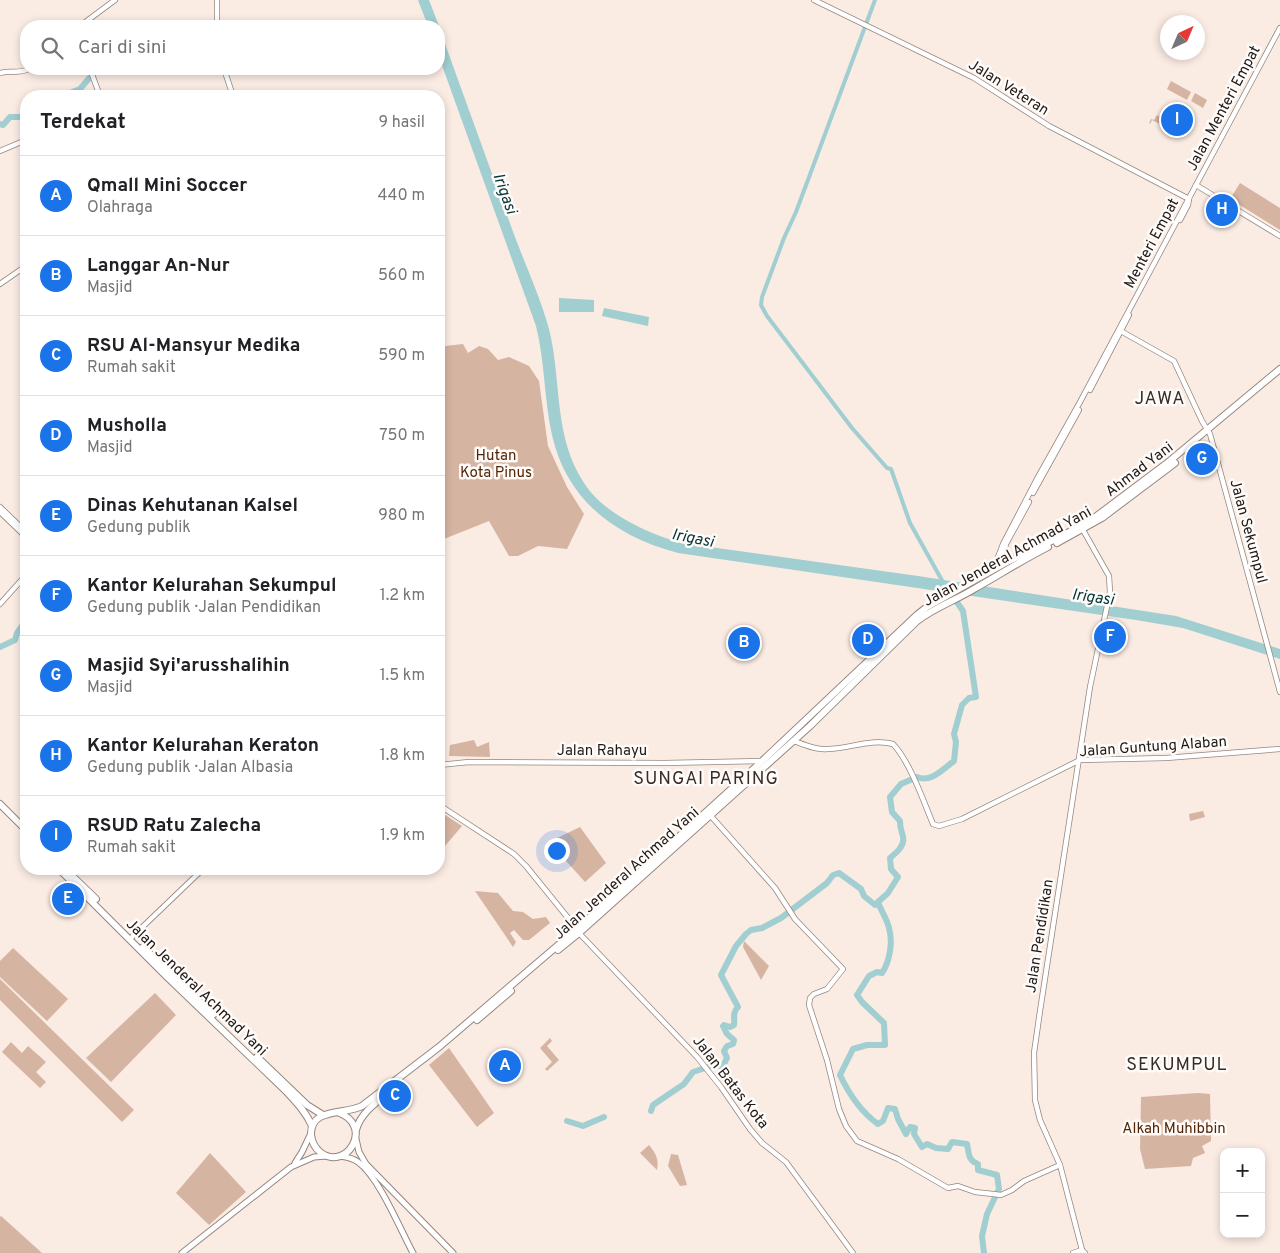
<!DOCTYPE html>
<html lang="id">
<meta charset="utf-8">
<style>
:root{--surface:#fff;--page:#f6f6f6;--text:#202124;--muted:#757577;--line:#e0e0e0;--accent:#1a73e8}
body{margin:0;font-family:Overpass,sans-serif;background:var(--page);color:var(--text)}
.controls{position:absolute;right:15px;bottom:15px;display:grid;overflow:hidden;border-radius:10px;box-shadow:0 2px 8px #0003}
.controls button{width:45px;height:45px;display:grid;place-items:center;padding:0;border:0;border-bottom:1px solid var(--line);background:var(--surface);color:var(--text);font:25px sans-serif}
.compass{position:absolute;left:1160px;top:15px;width:45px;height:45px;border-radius:50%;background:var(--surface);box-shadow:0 2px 8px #0003;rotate:44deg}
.you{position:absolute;left:556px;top:850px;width:18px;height:18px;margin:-12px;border:4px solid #fff;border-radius:50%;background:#1a73e8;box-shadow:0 0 0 8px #1a73e833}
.badge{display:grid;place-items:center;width:32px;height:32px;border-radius:50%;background:var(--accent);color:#fff;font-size:16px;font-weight:700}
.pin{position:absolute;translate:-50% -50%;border:2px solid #fff;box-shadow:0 1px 5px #0006}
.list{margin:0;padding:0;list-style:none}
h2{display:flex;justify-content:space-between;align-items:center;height:65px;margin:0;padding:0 20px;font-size:21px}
h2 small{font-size:16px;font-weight:400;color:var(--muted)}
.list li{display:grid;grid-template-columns:32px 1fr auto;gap:15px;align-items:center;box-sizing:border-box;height:80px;padding:0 20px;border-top:1px solid var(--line)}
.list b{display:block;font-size:19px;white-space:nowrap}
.list p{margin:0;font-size:16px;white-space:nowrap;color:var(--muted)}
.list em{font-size:16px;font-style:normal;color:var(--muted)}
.icon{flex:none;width:28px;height:28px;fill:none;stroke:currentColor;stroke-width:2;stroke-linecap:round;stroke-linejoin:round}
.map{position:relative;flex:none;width:1280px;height:1253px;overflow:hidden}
.search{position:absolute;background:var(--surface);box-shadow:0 2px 8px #0003;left:20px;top:20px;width:425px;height:55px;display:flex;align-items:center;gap:12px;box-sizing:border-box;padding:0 18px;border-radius:20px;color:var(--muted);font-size:19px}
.panel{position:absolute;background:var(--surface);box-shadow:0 2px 8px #0003;left:20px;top:90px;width:425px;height:785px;border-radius:20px}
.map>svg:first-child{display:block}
</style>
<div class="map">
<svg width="1280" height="1253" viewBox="0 0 1280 1253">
<rect width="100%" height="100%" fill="#faebe3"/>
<g fill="#d6b4a2">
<path d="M1171,81l20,11 -4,8 -20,-11z"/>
<path d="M1195,93l12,7 -4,8 -12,-7z"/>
<path d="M1157,115l18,9 -3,6 -20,-10 -2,4 -1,-1 2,-4 3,1z"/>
<path d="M1240,183l40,25v22l-50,-31z"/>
<path d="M463,344l5,9 11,-7 9,3 10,11 11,-3 20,9 10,15 9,65 19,41 17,27 -17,35 -29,-3 -20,10h-9l-20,-35 -50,20v-190l7,-5z"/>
<path d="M474,740l3,7 12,-5 1,15 -41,-1 1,-11z"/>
<path d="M439,811l23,15 -23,27z"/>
<path d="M1203,811l2,6 -15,4 -1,-7z"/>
<path d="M580,827l26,36 -21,19 -36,-40z"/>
<path d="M475,891l23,2 15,18 10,1 10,7 13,-2 4,6 -21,17h-6l-9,-10 -4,3 6,9 -3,5z"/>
<path d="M744,941l25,25 -8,14 -18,-33z"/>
<path d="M13,948l55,51 -21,22 -47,-44v-16z"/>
<path d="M0,979l134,131 -12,12 -122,-122z"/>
<path d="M155,993l21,22 -65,67 -25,-24z"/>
<path d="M550,1038l2,3 -5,5 12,14 -12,11 -2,-2 7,-7 -12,-14z"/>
<path d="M11,1042l11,11 6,-7 18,16 -10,10 10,10 -6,6 -38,-36z"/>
<path d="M449,1048l45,65 -17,14 -48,-62z"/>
<path d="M510,1050l12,14 -22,18 -12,-14z"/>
<path d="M1198,1093l12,1 1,47 -9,5 3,7 -12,5 -2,8 -46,3 -5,-20 1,-52z"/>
<path d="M649,1145c7,8 10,15 8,25l-17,-17z"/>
<path d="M210,1153l36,39 -37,33 -33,-32z"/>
<path d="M671,1154l7,1 9,30 -7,1 -12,-20z"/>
<path d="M1,1216l41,37h-42v-36z"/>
</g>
<g fill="#a0ced1">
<path d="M418,0h11l10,26h-11z"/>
<path d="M439,27c24,67 49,135 73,202 12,33 28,67 37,100 13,52 4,107 35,154 20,31 63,50 97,60l237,33 258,40 104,33v10l-97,-31 -47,-8 -458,-67c-63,-17 -111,-52 -126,-118 -8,-36 -7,-73 -16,-109l-97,-269z"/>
<path d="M559,298l35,2v12h-35z"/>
<path d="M604,308l45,9 -1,9 -46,-10z"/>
</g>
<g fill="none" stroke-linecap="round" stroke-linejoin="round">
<path stroke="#a0ced1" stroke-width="4" d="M875,0l-79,212 -12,26 -22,59 -1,8 6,11 85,112 35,40 4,1 19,54 34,61"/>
<g stroke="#a0ced1" stroke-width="6">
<path d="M176,26h6"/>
<path d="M62,96l18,-7 16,-19 4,-1"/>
<path d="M0,124l3,1 7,-8h16"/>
<path d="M952,595l11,16 13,86 -7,1 -7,7 -8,29 2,8 -2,19c-11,8 -23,22 -37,16l-16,7 -11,13 2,15 8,9c0,10 2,9 3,16 2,9 -7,16 -13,21l1,11 7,8 -10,16 -10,9c3,9 9,17 11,26 4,14 1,33 -7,45l-5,-1 -8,4 -12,19 5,7 22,21 1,22h-18l-14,4 -13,26c9,19 21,37 38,49l5,-3 5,-13 7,1 3,10 8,15 4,-7 5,1 -1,6 8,13 5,-3 9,4 12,1 4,-7 15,2c2,9 1,17 11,20v6l19,5 2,14 -12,25 -5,22 2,17"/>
<path d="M0,647l15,-7 2,-7 9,-13"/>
<path d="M651,1111l2,-6 31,-21 9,-12 18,-6h10l3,-2 3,-6 -3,-7 3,-5 6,-2 1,-4 -7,-6 -4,-8 1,-1 6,2 4,-2c1,-8 -2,-12 4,-18l-17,-32 15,-29 10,-12 5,-4 11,-2 19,-10 46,-35 6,-8 6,-2 22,16 3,7 11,9 3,-3"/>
<path d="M567,1121l16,5 21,-9"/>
</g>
<defs>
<g id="secondary">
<path d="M814,0l160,78 75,48 140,73"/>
<path d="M80,26l35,-26"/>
<path d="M217,26v-26"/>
<path d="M90,69l10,27"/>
<path d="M224,69l9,27"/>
<path d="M0,73c10,-3 20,1 29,-4"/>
<path d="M0,151l26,-11"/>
<path d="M1196,185l84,51"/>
<path d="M1180,220l8,-15 1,-6"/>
<path d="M0,284l26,-18"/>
<path d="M1119,330l55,31 28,60 8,13 70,258"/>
<path d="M1090,390l39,-75"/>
<path d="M1033,493l46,-83"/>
<path d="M0,507l26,25"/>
<path d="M0,512l26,25"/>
<path d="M1083,530l26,46 1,16 -20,95 -50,324 -6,42 1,47 5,20 20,45 22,85 3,3"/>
<path d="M1009,561l-5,-9 2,-8 23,-42"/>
<path d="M993,570l10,-26 35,-67 42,-75 200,-374"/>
<path d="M0,604l26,-29"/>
<path d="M794,741c11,4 22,9 34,8 21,0 43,-11 65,-5 17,18 30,56 40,80l6,2 23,-7 118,-59 86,-2 114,-9"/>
<path d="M439,765l30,-3 196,1 97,-2"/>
<path d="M439,805l75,49 12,12 51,63"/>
<path d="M710,815l65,73 20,31 48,50 -16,20 -13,5 -4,4 -1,7 18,55 12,49 7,17 11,15 41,18 50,29 10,-2 17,6 18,2 8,1 11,-5 12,-9 36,-16"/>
<path d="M579,933l118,124 24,30 29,42 12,14 24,19 67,91"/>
<path d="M132,937l71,-68"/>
<path d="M1073,1253l9,-3"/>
</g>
<g id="primary">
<path d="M356,1139l3,13 7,12 87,89"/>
<path d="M340,1156c7,1 13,2 18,6 21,15 42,67 55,91"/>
<path d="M295,1163l7,-11 9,-19"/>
<path d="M182,1253l109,-86 23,-10 13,-1"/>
</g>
<g id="highway">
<path d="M1057,543l45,-25 73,-55"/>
<path d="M0,804l26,26"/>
<path d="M59,869l106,106 121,116c10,11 20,21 26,35"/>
<path d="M65,869l31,30"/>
<path d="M143,947l70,68"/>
<path d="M558,950l21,-17 231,-207 107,-105c17,-13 39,-21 57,-32 25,-14 48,-29 74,-42"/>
<path d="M477,1020l34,-29"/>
<path d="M257,1057l50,48 16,10"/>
<path d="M337,1112c39,13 9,61 -17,40 -5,-4 -8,-10 -9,-17 -1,-28 34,-20 51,-29l77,-59 138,-118 182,-165 159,-150 9,-7 82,-46 51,-24 34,-19 72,-54 114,-95"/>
<path d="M356,1130c5,-18 22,-29 36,-40"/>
</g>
</defs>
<use href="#secondary" stroke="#958780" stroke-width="6"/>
<use href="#primary" stroke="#958780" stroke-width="7"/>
<use href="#highway" stroke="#958780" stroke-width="8"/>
<use href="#secondary" stroke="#fff" stroke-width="4.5"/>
<use href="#primary" stroke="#fff" stroke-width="5"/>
<use href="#highway" stroke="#fff" stroke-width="6"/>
</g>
<g text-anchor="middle" stroke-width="5" stroke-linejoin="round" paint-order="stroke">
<g font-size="15" fill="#1f1917" stroke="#fefbf9">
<text transform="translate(1009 87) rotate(32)" y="5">Jalan Veteran</text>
<text transform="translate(1223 108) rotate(-62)" y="5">Jalan Menteri Empat</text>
<text transform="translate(1151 243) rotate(-62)" y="5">Menteri Empat</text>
<text transform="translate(1139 469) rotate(-37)" y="5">Ahmad Yani</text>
<text transform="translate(1249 531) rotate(75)" y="5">Jalan Sekumpul</text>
<text transform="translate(1007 556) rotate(-29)" y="5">Jalan Jenderal Achmad Yani</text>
<text transform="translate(1153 746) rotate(-4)" y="5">Jalan Guntung Alaban</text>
<text x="602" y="755">Jalan Rahayu</text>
<text transform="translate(626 873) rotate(-42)" y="5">Jalan Jenderal Achmad Yani</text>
<text transform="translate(1039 936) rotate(-81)" y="5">Jalan Pendidikan</text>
<text transform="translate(197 987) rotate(44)" y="5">Jalan Jenderal Achmad Yani</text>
<text transform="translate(731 1082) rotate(52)" y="5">Jalan Batas Kota</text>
</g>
<g font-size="15" fill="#542608" stroke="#fefbf9">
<text x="496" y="460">Hutan<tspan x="496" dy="17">Kota Pinus</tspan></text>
<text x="1174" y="1133">Alkah Muhibbin</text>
</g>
<g font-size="16" font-style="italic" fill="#053437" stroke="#fefbf9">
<text transform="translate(506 193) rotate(70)" y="6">Irigasi</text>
<text transform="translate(693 537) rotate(11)" y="6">Irigasi</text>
<text transform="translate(1093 596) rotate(8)" y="6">Irigasi</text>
</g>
<g font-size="18" letter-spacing="1" fill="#372c26" stroke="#fefbf9">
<text x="1160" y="404">JAWA</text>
<text x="706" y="784">SUNGAI PARING</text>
<text x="1177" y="1070">SEKUMPUL</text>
</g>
</g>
</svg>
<div class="controls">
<button>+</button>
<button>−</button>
</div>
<svg class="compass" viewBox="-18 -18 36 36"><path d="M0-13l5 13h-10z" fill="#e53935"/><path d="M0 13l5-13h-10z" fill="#757577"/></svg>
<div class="you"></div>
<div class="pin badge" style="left:505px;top:1066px">A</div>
<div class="pin badge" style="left:744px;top:643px">B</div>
<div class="pin badge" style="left:395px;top:1096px">C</div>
<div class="pin badge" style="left:868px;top:640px">D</div>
<div class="pin badge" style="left:68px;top:899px">E</div>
<div class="pin badge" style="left:1110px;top:637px">F</div>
<div class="pin badge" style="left:1202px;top:459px">G</div>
<div class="pin badge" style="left:1222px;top:210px">H</div>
<div class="pin badge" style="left:1177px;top:120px">I</div>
<div class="search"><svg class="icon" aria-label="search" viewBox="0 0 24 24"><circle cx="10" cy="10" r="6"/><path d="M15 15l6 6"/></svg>Cari di sini</div>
<section class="panel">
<h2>Terdekat<small>9 hasil</small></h2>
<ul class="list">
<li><span class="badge">A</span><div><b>Qmall Mini Soccer</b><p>Olahraga</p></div><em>440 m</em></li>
<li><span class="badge">B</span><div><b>Langgar An-Nur</b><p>Masjid</p></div><em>560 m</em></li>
<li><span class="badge">C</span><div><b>RSU Al-Mansyur Medika</b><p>Rumah sakit</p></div><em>590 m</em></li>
<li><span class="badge">D</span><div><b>Musholla</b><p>Masjid</p></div><em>750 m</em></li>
<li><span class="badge">E</span><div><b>Dinas Kehutanan Kalsel</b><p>Gedung publik</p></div><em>980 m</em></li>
<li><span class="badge">F</span><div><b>Kantor Kelurahan Sekumpul</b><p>Gedung publik · Jalan Pendidikan</p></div><em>1.2 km</em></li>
<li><span class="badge">G</span><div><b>Masjid Syi'arusshalihin</b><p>Masjid</p></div><em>1.5 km</em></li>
<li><span class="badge">H</span><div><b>Kantor Kelurahan Keraton</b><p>Gedung publik · Jalan Albasia</p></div><em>1.8 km</em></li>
<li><span class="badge">I</span><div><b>RSUD Ratu Zalecha</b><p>Rumah sakit</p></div><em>1.9 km</em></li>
</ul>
</section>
</div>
